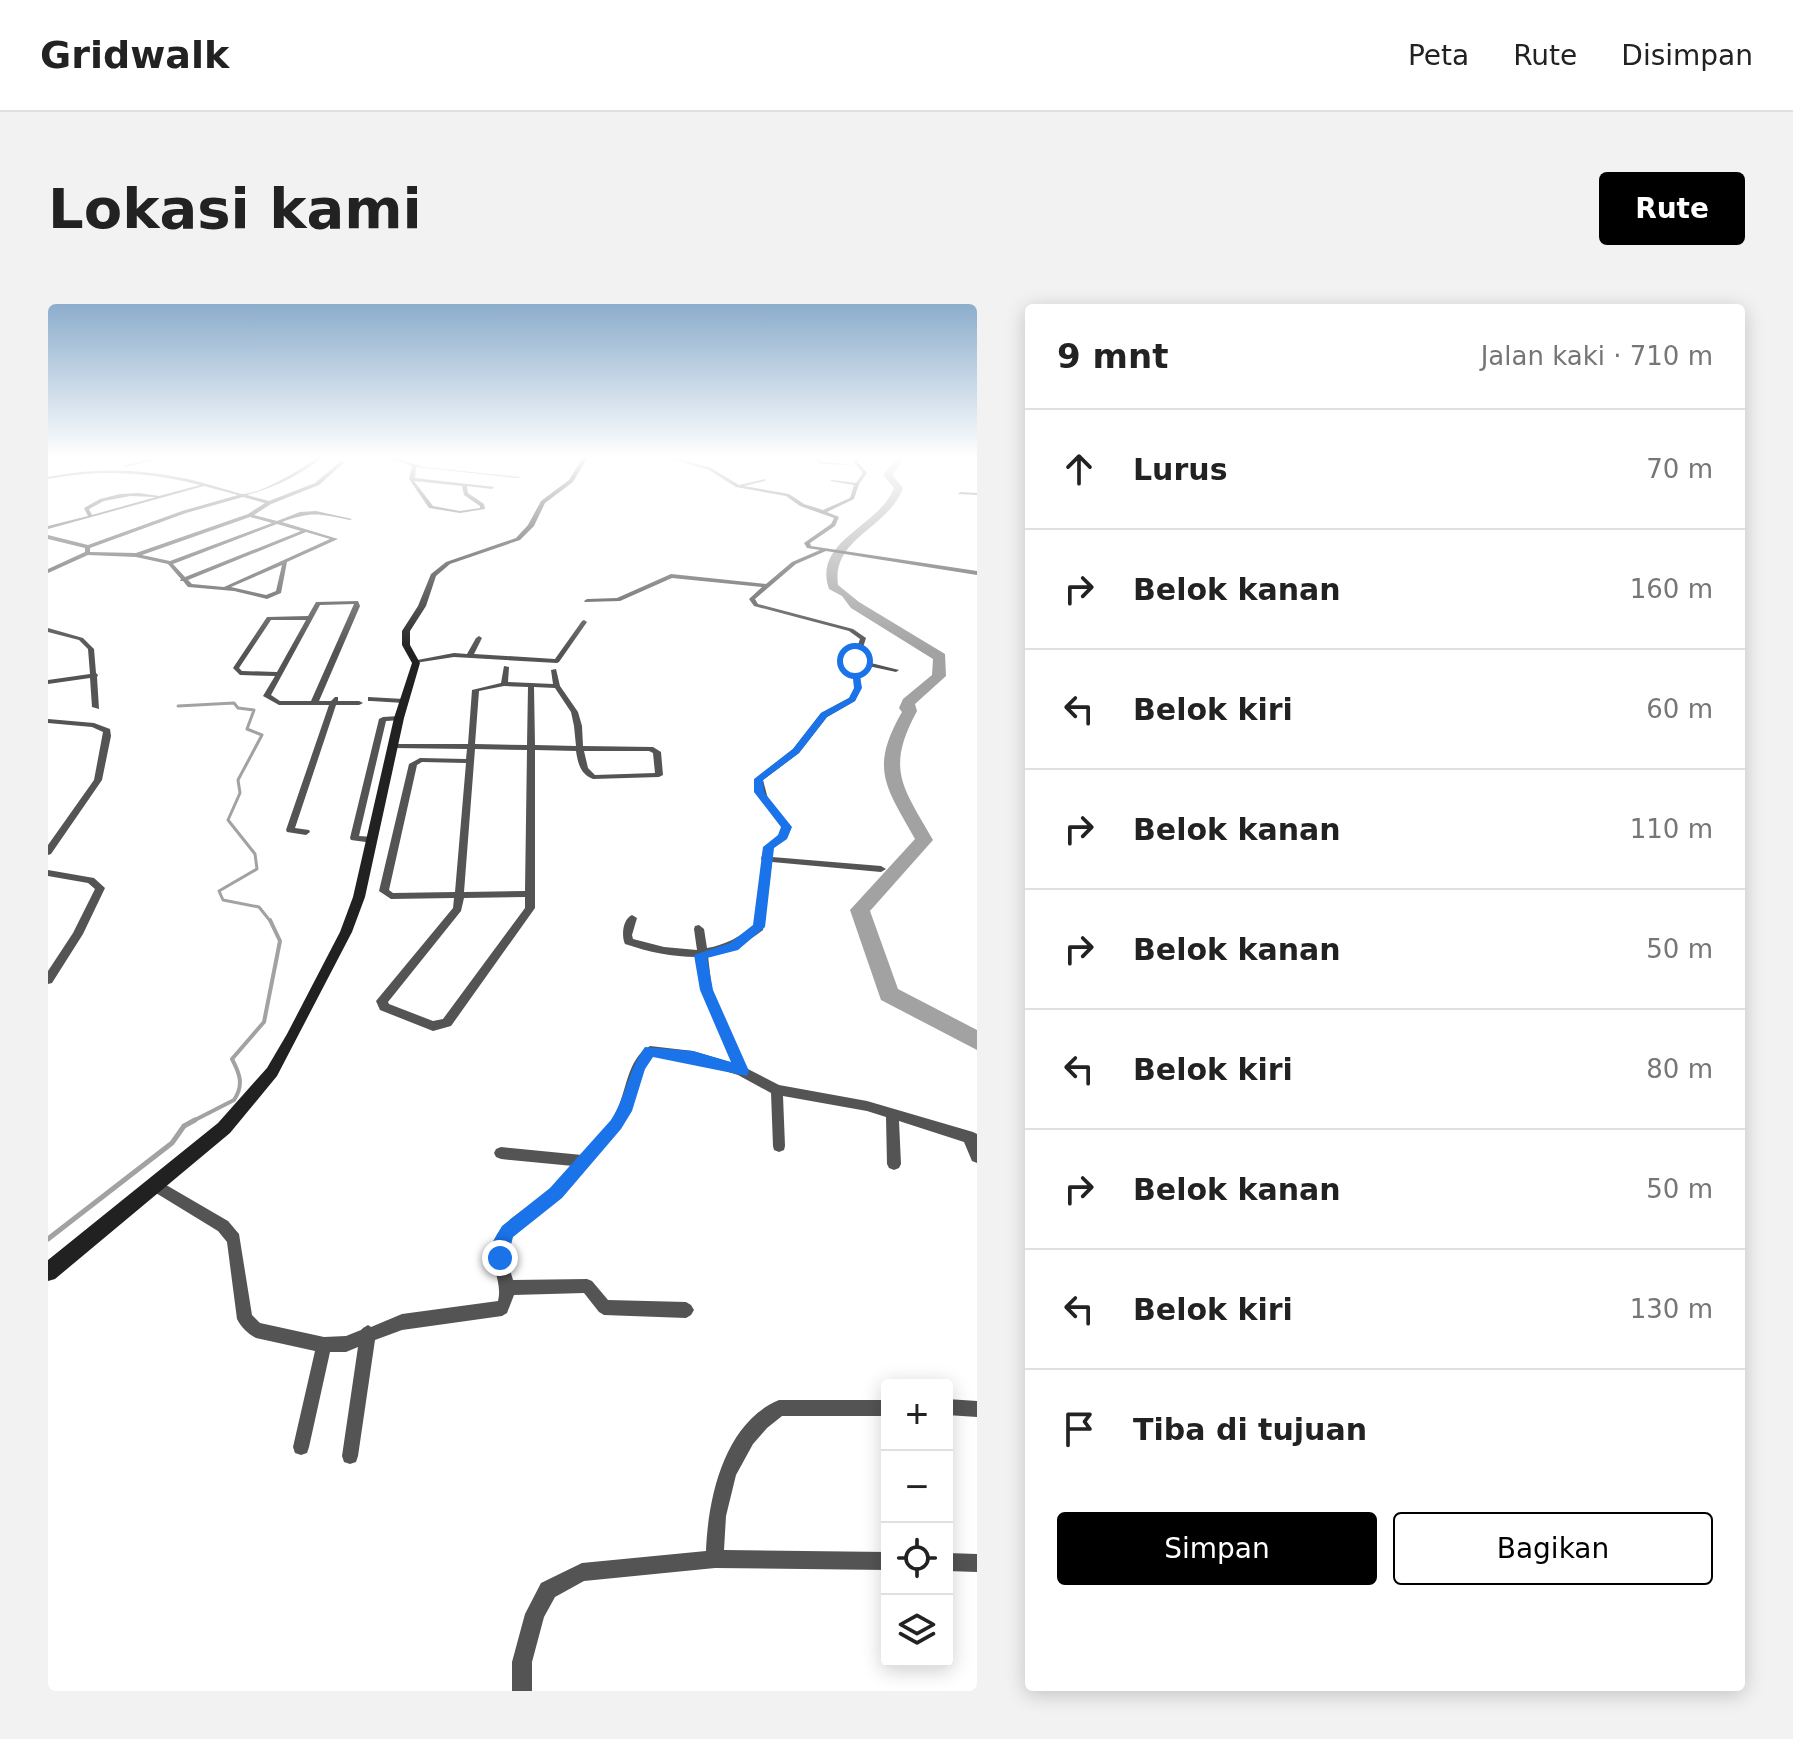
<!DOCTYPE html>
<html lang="id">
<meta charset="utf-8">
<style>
:root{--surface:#fff;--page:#f2f2f2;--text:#222;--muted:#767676;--line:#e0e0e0;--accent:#000}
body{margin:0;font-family:"DejaVu Sans",sans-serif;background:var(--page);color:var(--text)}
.controls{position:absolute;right:24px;bottom:24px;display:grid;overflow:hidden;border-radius:8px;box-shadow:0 4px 20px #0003}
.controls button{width:72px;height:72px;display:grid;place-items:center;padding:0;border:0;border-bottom:2px solid var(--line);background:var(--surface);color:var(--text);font:40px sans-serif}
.stop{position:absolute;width:24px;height:24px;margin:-18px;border:6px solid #1a73e8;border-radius:50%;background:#fff}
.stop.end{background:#1a73e8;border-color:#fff;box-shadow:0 2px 8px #0008}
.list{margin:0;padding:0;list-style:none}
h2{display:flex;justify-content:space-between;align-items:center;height:104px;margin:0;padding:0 32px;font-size:34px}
h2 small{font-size:26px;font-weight:400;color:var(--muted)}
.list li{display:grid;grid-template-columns:52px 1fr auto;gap:24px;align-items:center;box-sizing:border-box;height:120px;padding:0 32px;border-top:2px solid var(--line)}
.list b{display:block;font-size:30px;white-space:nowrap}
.list em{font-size:26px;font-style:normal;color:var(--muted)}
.actions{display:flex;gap:16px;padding:24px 32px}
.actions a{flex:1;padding:18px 0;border:2px solid var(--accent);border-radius:8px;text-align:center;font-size:28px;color:var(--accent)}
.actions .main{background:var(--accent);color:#fff}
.icon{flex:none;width:44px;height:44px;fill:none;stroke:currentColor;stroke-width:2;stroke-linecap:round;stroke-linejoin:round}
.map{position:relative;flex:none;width:929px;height:1387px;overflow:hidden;border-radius:8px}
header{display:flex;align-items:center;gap:48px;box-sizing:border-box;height:112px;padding:0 40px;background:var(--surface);border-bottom:2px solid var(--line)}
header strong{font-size:38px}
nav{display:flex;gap:44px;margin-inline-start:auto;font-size:28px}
.intro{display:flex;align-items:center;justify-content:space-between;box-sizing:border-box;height:192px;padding:0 48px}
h1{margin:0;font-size:56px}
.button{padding:20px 36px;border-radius:8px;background:var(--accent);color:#fff;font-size:28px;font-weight:700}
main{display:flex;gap:48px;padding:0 48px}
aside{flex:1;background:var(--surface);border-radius:8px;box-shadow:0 4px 20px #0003}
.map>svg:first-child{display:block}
</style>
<header>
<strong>Gridwalk</strong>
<nav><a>Peta</a><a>Rute</a><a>Disimpan</a></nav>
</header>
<div class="intro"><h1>Lokasi kami</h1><a class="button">Rute</a></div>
<main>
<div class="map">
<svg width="929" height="1387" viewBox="0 0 929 1387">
<rect width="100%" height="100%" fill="#fff"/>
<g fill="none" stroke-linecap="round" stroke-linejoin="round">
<path stroke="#a2a2a2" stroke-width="3" d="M130,402l56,-3 4,5 16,2 -7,19 15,6 -24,45 2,13 -12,27 27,34 2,15 -38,22 4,9 36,7 12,15"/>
<path stroke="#a2a2a2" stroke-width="4" d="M143,818l43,-22c10,-15 6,-26 -2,-41l32,-37 16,-81 -10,-21"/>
<path stroke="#a2a2a2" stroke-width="5" d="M0,935l124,-96 12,-17 11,-6"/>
<path fill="#a2a2a2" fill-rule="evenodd" d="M850,153h8l-14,18 11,13c-14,40 -72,50 -65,97l21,17 86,52 1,22 -31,28 2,7c-32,59 -14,76 16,129l-63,71 28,78 79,41v20l-96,-50 -31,-90 65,-71c-29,-52 -46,-70 -13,-127l-3,-4 4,-9 29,-24 1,-16 -82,-51 -9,-12 -13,-7c-17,-48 51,-63 65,-101l-11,-13z"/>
<g fill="#545454" fill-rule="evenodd">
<path d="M112,153h5l-40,10 -2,-1z"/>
<path d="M271,153h4c-23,18 -47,30 -76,38l22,6 46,-18 25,-21 -17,-5 22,5 -26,23 -48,19 -17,11 23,6 23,-9 16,-1 36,8 -2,1c-32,-6 -37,-9 -68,2l56,17 -51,23 -6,31 -14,6 -33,-8 -46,-4 -5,-6h-3l1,-2 -13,-15 -32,-7 -48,-2 -40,18v-4l37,-17v-4l-37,-9v-4l40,10 94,-34 56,-16 -34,-9 -156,43v-3l40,-10 -4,-8 16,-9 20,-5 19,-1 20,3 41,-11c-51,-13 -100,-16 -152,-6v-2c48,-10 93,-8 140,2 12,3 24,6 36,10 5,1 13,4 18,5 21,0 60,-26 77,-37zM82,192l26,1 -64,18 -3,-6 15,-8zM195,193l22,6 -17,11 -112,39 -46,-1v-4l96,-35zM202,213l22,6 -102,38 -28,-6zM229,220l24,7 -116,46 -12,-13zM258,228l24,7 -106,48 -32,-3 -4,-4zM234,261l-6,26 -10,4 -35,-8z"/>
<path d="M339,153h5l31,10 97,10 -2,1 -102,-11 -1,11 79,9 -2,2 -25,-3 1,7 16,11 1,5 -25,4 -31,-5 -20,-29 3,-13zM366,177l48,5 2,9 16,11v2l-20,3 -27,-5z"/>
<path d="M618,153h5l40,11 28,17 26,-6v2l-21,5 45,8 15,10 19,6 27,-12 4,-13 -24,-4 2,-1 24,3 7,-10 -10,-12 8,-4h4l-8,4 10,12 -8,11 -5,15 -27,13 12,5 -4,9 -25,17 1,3 166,25v4l-151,-24 -30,13 -41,35 3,5 95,25 13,9 -7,22 40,10 -3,2 -37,-8 2,24 -6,13 -28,16 -28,36 -36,27 5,19 22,28 -4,12 -13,9 -1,9 109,9 5,3 -5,3 -109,-10 -9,68c-17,13 -34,22 -55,26l4,34 34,78 33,17 88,16 106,31 4,2v29l-5,-2 -8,-19 -65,-21 2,43 -2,4 -5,2 -5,-2 -2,-4 -1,-47 -19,-6 -84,-15 2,50 -1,4 -5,2 -5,-2 -1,-4 -2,-53 -33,-18 -45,-14 -40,-5 -9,12 -14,41 -13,23 -47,56 -59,50c-8,13 -2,28 2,42l74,-1 5,2 16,19 78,2 5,3 3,5 -3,5 -5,3 -82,-3 -5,-3 -15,-19 -70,2 -7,18 -5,3 -100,14 -27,10 -17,116 -2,6 -6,2 -6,-2 -2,-6 16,-109 -12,5h-16l-21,95 -2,6 -6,2 -6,-2 -2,-6 22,-96 -59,-13c-8,-4 -15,-11 -19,-19l-10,-77 -9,-11 -67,-41 -2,-4 2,-4 5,-2 5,2 67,39 11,13 13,81 8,8 64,14 22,-1 15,-6 2,-2 5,-3 3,2 31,-13 96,-13c5,-19 -9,-37 -5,-56 5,-23 31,-34 48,-48 11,-10 22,-20 32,-31l-72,-7 -5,-2 -2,-4 2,-4 5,-2 81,8c12,-13 25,-26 33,-41 12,-21 11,-55 35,-68l43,5 40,12 -31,-73 -5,-33c-25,0 -48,-5 -72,-13 -4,-9 -2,-25 7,-29l5,3 -5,17 1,4 31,8 33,3 -3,-21 1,-3 4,-1 5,4 3,19c18,-3 33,-11 47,-23l9,-64 -2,-2 3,-12 15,-11 3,-9 -22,-28 -5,-20 38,-30 28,-36 28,-15 6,-10 -3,-27 8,-22 -11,-8 -95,-25 -5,-7 13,-12 -90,-9 -52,23 -35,1 -1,-1 3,-2 30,-1 54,-24 95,10 26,-22 28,-12 -13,-2 -3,-5 27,-19 3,-6 -34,-12 -14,-10 -50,-9 -27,-17z"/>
<path d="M769,153l5,5 34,3 -35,-1 -7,-6z"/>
<path d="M912,188l17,1v2l-19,-1z"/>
<path d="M310,297l2,5 -41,95h12l4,-4h3v4h21l4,2 -4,2h-23l-41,123 14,2 1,2 -4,3 -19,-3 -1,-2 43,-125h-50l-16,-9 12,-20 -35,-1 -7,-7 34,-51 41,-1 8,-14zM306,300l-43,97h-31l-9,-6 49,-90zM223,316h35l-29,52 -35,-1 -3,-3z"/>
<path d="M536,316l3,2 -28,40 -2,1 -103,-6 -39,6 -3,-2 42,-8 13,1 9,-16 3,-2 3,2 -8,16 81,5 27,-38z"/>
<path d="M0,324l35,10 11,11 2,24 2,2 -1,2 2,32 -7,-2 -2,-29 -42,6v-4l42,-6 -2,-25 -9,-9 -31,-8z"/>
<path d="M456,362l5,1 -1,15 45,2 -2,-14 5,-1 4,17 18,26 4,14 1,20 70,1 8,5 2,23 -4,2 -66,2c-13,-5 -15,-16 -17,-28l-41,-1v158l-84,118 -18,5 -53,-21 -4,-9 77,-93 1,-10 -63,1 -12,-8 30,-127 11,-6 46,1 1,-10 -74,-1 -4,-2 4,-2h75l4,-54 29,-7zM456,382l24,1 -1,58 -52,-1 4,-53zM486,383l21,1 16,24 3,14 2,20 -41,-1zM427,445l52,1 -2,141 -61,1zM536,447h65l4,2 2,20 -60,2 -7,-7zM374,458l44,1 -11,129 -62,1 -4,-3 28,-125zM477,593v11l-82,111 -10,2 -44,-17 -1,-2 73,-91 3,-13z"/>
<path d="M320,393l36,2 4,2 -4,2 -33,-2h-3z"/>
<path d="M351,412h3v4l-16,1 -27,115 14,1 4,3 -4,3 -22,-3 -1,-2 29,-119 4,-2z"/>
<path d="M0,415l46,4 16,6 1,7 -9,44 -51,74 -3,1v-10l46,-65 9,-48 -11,-5 -44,-4z"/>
<path d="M0,566l46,8 11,10 -22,46 -31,49 -4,1v-13l25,-38 22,-44 -7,-6 -40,-7z"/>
<path d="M899,1095l30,2v16l-30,-2z"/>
<path d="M731,1096h108v16h-105l-15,12 -14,16 -17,31 -10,41 -2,34 163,2v18l-172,-2 -131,13 -29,16 -11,20 -12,45v29h-20v-29l13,-48 16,-31 41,-20 124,-12c2,-53 18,-128 73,-151z"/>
<path d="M899,1249l30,1v18l-30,-1z"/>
</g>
<path fill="#212121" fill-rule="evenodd" d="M535,153h5l-15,25 -28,21 -11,23 -14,14 -70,24 -14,12 -10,30 -16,25v14l10,18 -16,55 -39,179 -13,35 -75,144 -47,57 -175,146 -7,2v-21l170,-137 49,-55 20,-34 53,-102 13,-35 41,-179 18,-55 -10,-18v-14l16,-25 13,-32 15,-12 70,-24 12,-13 13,-24 28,-21z"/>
</g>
<linearGradient id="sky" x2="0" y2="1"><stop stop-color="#8cadcc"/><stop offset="0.44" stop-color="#fff"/><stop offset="1" stop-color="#fff" stop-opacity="0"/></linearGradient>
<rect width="929" height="347" fill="url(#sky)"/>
<path fill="#1a73e8" d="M809,355l5,29 -7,13 -28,16 -28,36 -36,27 1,12 28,35 -5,12 -13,9 -9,79 -27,23 -31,8 6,32 36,81 -2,5 -94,-19 -8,12 -13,42 -11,18 -59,69 -49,39 -7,27h-12l-2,-21 10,-17 48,-38 61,-68c15,-23 17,-50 34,-73l48,4 38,11 -31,-72 -6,-35 36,-12 23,-18 10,-78 15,-12 3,-8 -27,-35v-13l39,-30 28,-36 28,-15 5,-10 -3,-27z"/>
</svg>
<div class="controls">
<button>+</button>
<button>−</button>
<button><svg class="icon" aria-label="locate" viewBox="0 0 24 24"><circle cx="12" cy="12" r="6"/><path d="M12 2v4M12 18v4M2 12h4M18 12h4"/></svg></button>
<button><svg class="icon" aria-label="layers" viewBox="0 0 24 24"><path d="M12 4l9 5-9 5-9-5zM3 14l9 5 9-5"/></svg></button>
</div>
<div class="stop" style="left:807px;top:357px"></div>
<div class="stop end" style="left:452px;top:954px"></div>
</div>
<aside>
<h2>9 mnt<small>Jalan kaki · 710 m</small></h2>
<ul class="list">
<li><svg class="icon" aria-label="ahead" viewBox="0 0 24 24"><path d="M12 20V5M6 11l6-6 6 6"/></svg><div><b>Lurus</b></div><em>70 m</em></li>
<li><svg class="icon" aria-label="right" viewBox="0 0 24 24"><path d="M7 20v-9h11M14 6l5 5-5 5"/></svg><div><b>Belok kanan</b></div><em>160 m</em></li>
<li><svg class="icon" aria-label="left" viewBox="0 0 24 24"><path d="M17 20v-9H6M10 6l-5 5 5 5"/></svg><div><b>Belok kiri</b></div><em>60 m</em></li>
<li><svg class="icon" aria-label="right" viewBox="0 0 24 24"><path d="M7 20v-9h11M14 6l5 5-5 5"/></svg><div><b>Belok kanan</b></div><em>110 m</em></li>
<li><svg class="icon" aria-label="right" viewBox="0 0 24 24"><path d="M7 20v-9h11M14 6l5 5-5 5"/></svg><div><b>Belok kanan</b></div><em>50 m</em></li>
<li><svg class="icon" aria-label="left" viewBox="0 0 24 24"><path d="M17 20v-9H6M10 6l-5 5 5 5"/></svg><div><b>Belok kiri</b></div><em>80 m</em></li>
<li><svg class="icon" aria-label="right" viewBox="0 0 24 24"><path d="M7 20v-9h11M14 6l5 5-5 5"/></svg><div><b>Belok kanan</b></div><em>50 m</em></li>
<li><svg class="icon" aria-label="left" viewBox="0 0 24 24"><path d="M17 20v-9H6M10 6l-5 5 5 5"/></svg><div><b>Belok kiri</b></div><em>130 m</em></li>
<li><svg class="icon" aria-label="arrive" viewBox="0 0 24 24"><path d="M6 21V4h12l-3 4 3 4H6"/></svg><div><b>Tiba di tujuan</b></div></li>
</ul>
<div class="actions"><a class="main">Simpan</a><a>Bagikan</a></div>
</aside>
</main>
